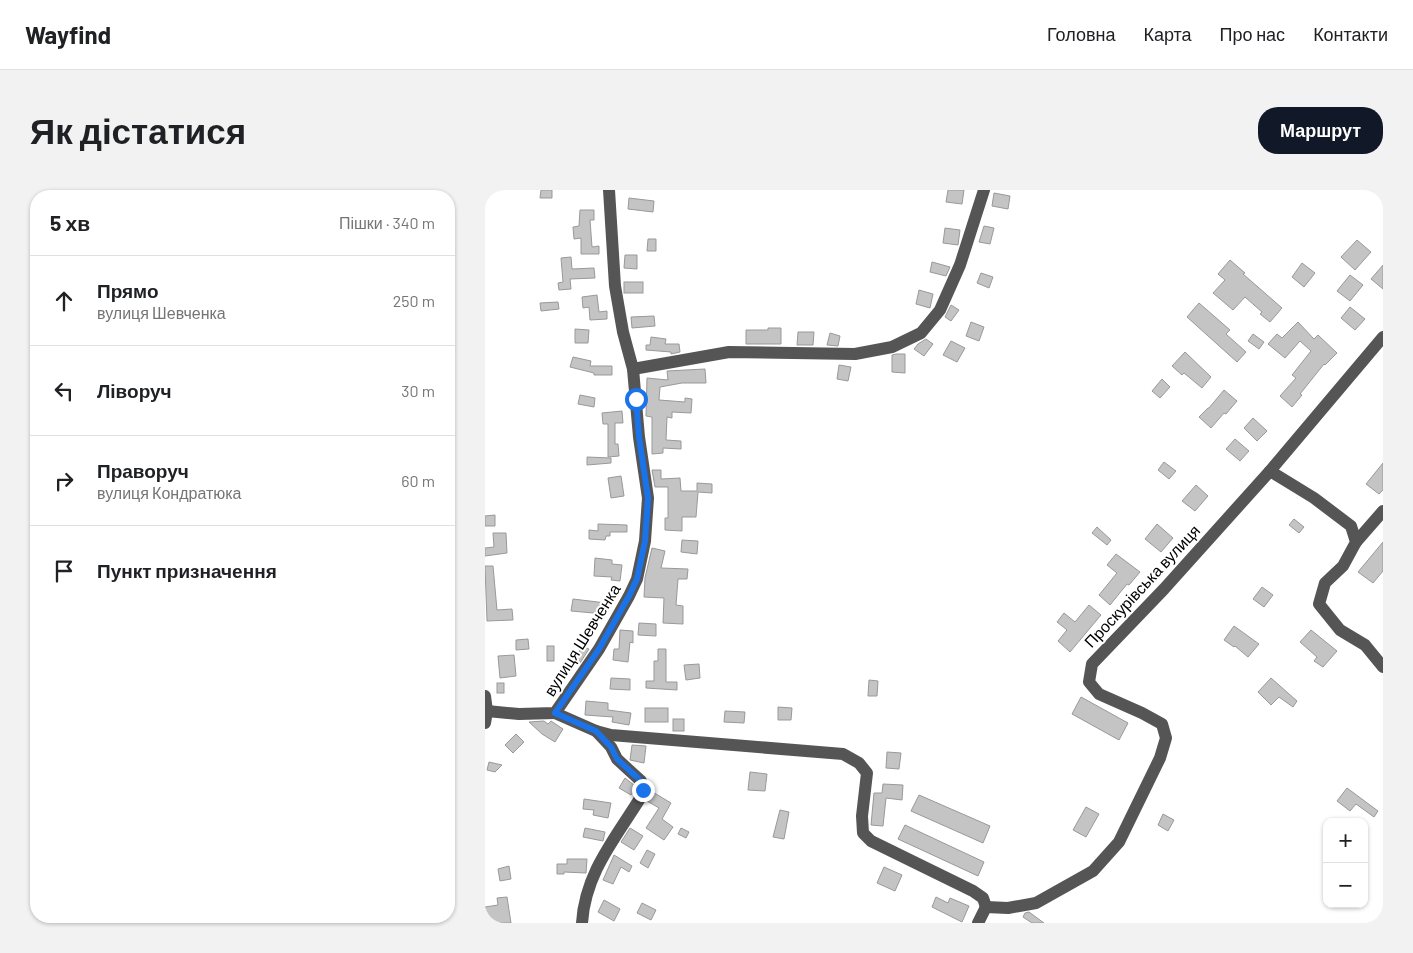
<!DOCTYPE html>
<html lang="uk">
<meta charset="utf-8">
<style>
:root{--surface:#fff;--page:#f2f2f2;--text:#202124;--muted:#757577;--line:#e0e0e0;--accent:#111827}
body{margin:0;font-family:Barlow,sans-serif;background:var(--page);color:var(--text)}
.controls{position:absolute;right:15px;bottom:15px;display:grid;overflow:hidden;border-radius:10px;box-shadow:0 1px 4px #0004}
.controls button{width:45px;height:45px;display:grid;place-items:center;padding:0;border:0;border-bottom:1px solid var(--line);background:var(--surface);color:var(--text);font:25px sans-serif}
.stop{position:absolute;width:15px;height:15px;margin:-11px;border:4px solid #1a73e8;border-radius:50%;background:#fff}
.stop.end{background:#1a73e8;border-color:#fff;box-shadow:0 1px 5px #0008}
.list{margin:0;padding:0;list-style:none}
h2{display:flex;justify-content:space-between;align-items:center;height:65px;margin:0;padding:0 20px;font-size:21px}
h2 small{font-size:16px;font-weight:400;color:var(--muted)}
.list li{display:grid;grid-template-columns:32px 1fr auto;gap:15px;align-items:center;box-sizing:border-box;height:90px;padding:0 20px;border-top:1px solid var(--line)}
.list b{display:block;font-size:19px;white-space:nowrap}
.list p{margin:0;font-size:16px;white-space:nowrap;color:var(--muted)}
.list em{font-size:16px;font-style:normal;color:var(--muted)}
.icon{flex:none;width:28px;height:28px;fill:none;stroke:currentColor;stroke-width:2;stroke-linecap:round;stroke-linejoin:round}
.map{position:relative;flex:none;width:898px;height:733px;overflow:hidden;border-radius:20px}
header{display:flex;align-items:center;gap:30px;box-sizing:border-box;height:70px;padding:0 25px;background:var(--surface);border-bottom:1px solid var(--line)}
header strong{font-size:24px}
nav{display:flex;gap:28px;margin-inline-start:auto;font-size:18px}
.intro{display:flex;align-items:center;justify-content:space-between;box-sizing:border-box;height:120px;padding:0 30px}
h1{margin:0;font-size:35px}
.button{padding:12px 22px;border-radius:20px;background:var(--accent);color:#fff;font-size:18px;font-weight:700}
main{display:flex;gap:30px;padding:0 30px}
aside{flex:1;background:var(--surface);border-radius:20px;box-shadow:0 1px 4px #0004}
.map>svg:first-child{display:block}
</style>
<header>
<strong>Wayfind</strong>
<nav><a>Головна</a><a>Карта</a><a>Про нас</a><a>Контакти</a></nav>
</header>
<div class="intro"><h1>Як дістатися</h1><a class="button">Маршрут</a></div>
<main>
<aside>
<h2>5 хв<small>Пішки · 340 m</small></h2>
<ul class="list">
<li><svg class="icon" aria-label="ahead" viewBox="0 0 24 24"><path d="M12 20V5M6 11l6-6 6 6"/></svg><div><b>Прямо</b><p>вулиця Шевченка</p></div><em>250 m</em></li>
<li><svg class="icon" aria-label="left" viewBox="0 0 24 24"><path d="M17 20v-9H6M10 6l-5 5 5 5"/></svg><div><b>Ліворуч</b></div><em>30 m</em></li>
<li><svg class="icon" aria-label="right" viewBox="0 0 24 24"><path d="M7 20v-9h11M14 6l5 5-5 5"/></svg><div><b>Праворуч</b><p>вулиця Кондратюка</p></div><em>60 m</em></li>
<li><svg class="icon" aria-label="arrive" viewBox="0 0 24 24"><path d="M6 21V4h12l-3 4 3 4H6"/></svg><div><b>Пункт призначення</b></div></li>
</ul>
</aside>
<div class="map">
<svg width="898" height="733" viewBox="0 0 898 733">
<rect width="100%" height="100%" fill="#fff"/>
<g fill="#c4c4c4" stroke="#999">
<path d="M56,0h11v8h-12z"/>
<path d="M463,0h16l-2,14 -16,-2z"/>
<path d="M509,3l16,3 -2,13 -16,-3z"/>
<path d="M144,8l25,3 -1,11 -25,-3z"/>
<path d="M95,20h14v10h-4l2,27 7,-1v8h-18v-16l-7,1 -1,-12 6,-1z"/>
<path d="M499,36l10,2 -4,16 -11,-2z"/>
<path d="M460,38l15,2 -2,15 -15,-2z"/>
<path d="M163,49h8v12h-9z"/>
<path d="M872,50l14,12 -16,18 -14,-13z"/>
<path d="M140,65h12v14l-13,-1z"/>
<path d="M86,67l1,12 22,-1 1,10 -25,1 1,10 -12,1 -1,-7 5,-1 -2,-24z"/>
<path d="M745,70l15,13 -2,1 39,34 -12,14 -10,-8 2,-2 -17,-15 -12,13 -20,-17 12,-13 -7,-6z"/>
<path d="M447,72l18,5 -4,9 -16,-4z"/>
<path d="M817,73l13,10 -11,14 -12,-10z"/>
<path d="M898,75v24l-12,-10z"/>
<path d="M496,83l12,4 -4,11 -12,-5z"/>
<path d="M865,85l13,10 -13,16 -13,-10z"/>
<rect x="139" y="92" width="19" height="11"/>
<path d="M434,100l14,4 -3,14 -14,-4z"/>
<path d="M112,105l2,17 8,-1v8l-17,1 -1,-13 -6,1 -1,-11z"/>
<path d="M73,112l1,7 -18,2 -1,-8z"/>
<path d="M714,113l31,27 -4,4 20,18 -9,10 -50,-45z"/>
<path d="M466,115l8,5 -8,11 -6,-4z"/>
<path d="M865,117l15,12 -10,11 -14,-12z"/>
<path d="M169,126l1,10 -23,2 -1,-11z"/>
<path d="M486,132l13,5 -5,14 -13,-5z"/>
<path d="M813,132l16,17 4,-4 19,18 -12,12 -1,-1 -24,30 2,1 -10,12 -12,-11 16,-18 -4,-3 19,-24 -11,-10 -15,17 -17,-14 9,-10 5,4z"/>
<path d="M283,138h13v16h-35v-14h22z"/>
<path d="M90,139l14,1 -1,13h-13z"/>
<path d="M313,142h16l-1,13h-16z"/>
<path d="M345,143l10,3 -2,10 -11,-1z"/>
<path d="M768,144l11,8 -5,7 -11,-8z"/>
<path d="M166,147l15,2 -1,5h14l1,8 -9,2v-2l-25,-2v-5h4z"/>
<path d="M441,149l7,5 -9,12 -10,-7 4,-5z"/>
<path d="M466,151l14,7 -8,14 -14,-7z"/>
<path d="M700,162l26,25 -9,11 -18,-15 -2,2 -10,-9z"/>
<path d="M411,164h9v19l-13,-1v-17z"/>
<path d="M88,167l18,4 -1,5h22v9h-18v-2l-24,-6z"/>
<path d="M354,175l12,2 -3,14 -11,-2z"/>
<path d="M220,179l1,14h-24l-22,4 -1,13 26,2v-4l7,1 -1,14 -19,-1v6l-5,-1 -1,23 15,1v8l-18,-1v5l-11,1v-37l-6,-1 1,-38 21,2 -1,-9z"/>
<path d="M677,189l8,8 -10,11 -8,-7z"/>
<path d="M739,200l13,11 -11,13 -2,-1 -13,15 -12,-11 9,-9h1z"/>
<path d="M95,205l15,3 -1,9 -16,-3z"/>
<path d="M137,221l1,12h-8v21h3l1,12 -11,1v-33h-5l-1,-11z"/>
<path d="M768,228l14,13 -10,10 -13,-13z"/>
<path d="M750,249l14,12 -9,10 -14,-12z"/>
<path d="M102,267l24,1v5l-24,2z"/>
<path d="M679,272l12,9 -7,8 -11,-9z"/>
<path d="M898,273v27l-4,4 -13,-10z"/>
<path d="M167,280h9v9l19,-1 1,13h16v-8l15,1v9l-14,-1 -2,25h-14v14l-17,-1v-12h3v-31h-13z"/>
<path d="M136,286l3,20 -13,2 -3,-20z"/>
<path d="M711,295l12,11 -13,15 -13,-10z"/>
<path d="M10,325v11h-10v-10z"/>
<path d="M809,329l10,8 -5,6 -10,-8z"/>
<path d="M113,334l29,1v7h-17v4h-4l-1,4 -16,-1v-9l9,1z"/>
<path d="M672,334l16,14 -12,14 -16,-13z"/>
<path d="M612,337l14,13 -4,5 -15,-12z"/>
<path d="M8,343h13l1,20 -22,3v-8l9,-1z"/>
<path d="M197,350l16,1 -1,13 -16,-2z"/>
<path d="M898,352v29l-10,12 -15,-11z"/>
<path d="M167,358l13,3 -4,17 27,1 -1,10h-9l-2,26 7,1v18l-20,-1 1,-25 -20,-1 1,-19z"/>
<path d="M631,364l24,18 -11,13 -2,-1 -17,21 -11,-10 18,-22 -10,-8z"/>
<path d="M110,368l17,2v4l10,1 -2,16 -9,-1 1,-3 -18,-1z"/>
<path d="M0,376h8l4,44 15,-1 1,11 -26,1z"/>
<path d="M777,397l11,8 -9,12 -11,-8z"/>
<path d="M88,409l33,4 -1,11 -34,-3z"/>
<path d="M604,415l12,10 -31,37 -12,-11 9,-11 -10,-8 7,-9 11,9z"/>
<path d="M154,433l17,1v12l-18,-1z"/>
<path d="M749,436l25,18 -11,13 -13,-11 -1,1 -10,-7z"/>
<path d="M135,440l13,1v12l-3,-1 -2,20 -15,-2 1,-11h5z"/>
<path d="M826,440l26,21 -14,16 -9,-6 3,-4 -17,-15z"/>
<path d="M43,449l1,10 -13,1v-10z"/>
<rect x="62" y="456" width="7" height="15"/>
<path d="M97,456l7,3 -9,14 -5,-3z"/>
<path d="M173,459h8v33h11v8l-31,-2v-7h8v-20h4z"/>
<path d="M29,465l2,21 -16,2 -2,-22z"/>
<path d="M214,474l1,14 -14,2 -2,-15z"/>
<path d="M126,488l19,1v11l-20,-1z"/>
<path d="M786,488l26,23 -4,6 -14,-10 -8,8 -13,-13z"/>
<path d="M384,490l9,1 -1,15h-9z"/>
<rect x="12" y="493" width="7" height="10"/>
<path d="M596,507l47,26 -9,17 -47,-26z"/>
<path d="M101,511l22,2v7l23,3 -2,12 -17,-3 1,-5 -28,-2z"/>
<path d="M293,517l14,1 -1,12h-13z"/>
<rect x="160" y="518" width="23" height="14"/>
<path d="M240,521l20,1 -1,11 -20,-1z"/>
<rect x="188" y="529" width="11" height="12"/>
<path d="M59,531l4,3 3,-3 12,8 -8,13 -13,-8 -13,-12z"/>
<path d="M31,544l8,8 -11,11 -8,-8z"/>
<path d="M147,555l14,1 -2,17 -14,-3z"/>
<path d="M402,562l14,1 -2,16 -13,-1z"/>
<path d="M4,572l13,3 -7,7 -8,-2z"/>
<path d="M265,582l17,2 -2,17 -17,-1z"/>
<path d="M140,588l9,7 1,4 -4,6 -12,-7z"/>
<path d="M398,594l20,1 -1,15 -16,-2 -3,28 -12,-1 3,-32h8z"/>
<path d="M862,598l31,23 -4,6 -18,-13 -6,7 -13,-10z"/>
<path d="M166,601l20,12 -9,16 11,8 -9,13 -18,-12 13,-20 -12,-7z"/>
<path d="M434,605l71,31 -7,17 -72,-32z"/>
<path d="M99,609l27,4 -3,15 -15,-3 1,-5 -11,-1z"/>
<path d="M601,617l13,7 -13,23 -13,-7z"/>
<path d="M295,620l9,2 -5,27 -11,-2z"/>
<path d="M678,624l11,6 -6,11 -10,-6z"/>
<path d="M420,635l79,37 -6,14 -80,-37z"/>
<path d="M100,638l20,4 -2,9 -20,-4z"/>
<path d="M145,638l13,8 -9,14 -13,-8z"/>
<path d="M196,638l8,4 -3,6 -8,-4z"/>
<path d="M162,660l8,4 -7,14 -8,-5z"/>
<path d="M129,665l18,11 -3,6 -8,-5 -8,17 -10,-4z"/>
<path d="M82,669h20l-1,14 -22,-1v2h-7v-10h10z"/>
<path d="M24,676l2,13 -11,2 -2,-12z"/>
<path d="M399,677l18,8 -7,16 -18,-8z"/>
<path d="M22,707l4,26h-26v-16l13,-2 -1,-7z"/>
<path d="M451,707l12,6 2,-5 19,8 -7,16 -30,-15z"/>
<path d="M119,710l16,9 -6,12 -16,-9z"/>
<path d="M157,713l14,7 -5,10 -14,-7z"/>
<path d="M544,722l15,11h-12l-9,-6 2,-4z"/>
</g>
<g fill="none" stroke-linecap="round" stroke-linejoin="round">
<g stroke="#555" stroke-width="12">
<path d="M148,179l96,-17 126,2 37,-7 29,-14 19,-23 20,-45 24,-75"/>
<path d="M785,281l44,27 37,28 5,16 -13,24 -18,17 -6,21 21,26 25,15 18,22"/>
<path d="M871,352l27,-31"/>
<path d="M0,506l2,15 -2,12"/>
<path d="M2,521l32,3 36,-1 44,-64 30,-53 8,-17 8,-38 3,-43 -9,-61 -6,-68 -10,-37 -8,-46 -6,-96"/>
<path d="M70,523l41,18 15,4 232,19 16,9 8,10 -5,43 1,17 8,8 102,50 10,7 3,9"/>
<path d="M97,733c3,-49 32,-83 57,-123l4,-10 -2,-9 -24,-22 -6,-12 -15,-16"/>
<path d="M493,733l8,-16 22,1 28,-5 57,-32 26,-29 41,-84 6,-20 -4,-14 -20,-11 -43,-19 -10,-12 3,-18 72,-75 106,-118 113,-134"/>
</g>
</g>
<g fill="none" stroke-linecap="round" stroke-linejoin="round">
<path stroke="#1a73e8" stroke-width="6" d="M151,209l3,38 9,61 -3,43 -8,38 -8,17 -30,53 -44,64 41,18 15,16 6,12 24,22 2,9"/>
</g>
<g text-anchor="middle" stroke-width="4" stroke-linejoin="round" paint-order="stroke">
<g font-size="16" fill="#000" stroke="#fff">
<text transform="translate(657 396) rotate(-47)" y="6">Проскурівська вулиця</text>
<text transform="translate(97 450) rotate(-58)" y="6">вулиця Шевченка</text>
</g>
</g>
</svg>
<div class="controls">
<button>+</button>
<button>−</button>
</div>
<div class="stop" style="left:151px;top:209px"></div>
<div class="stop end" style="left:158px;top:600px"></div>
</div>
</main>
